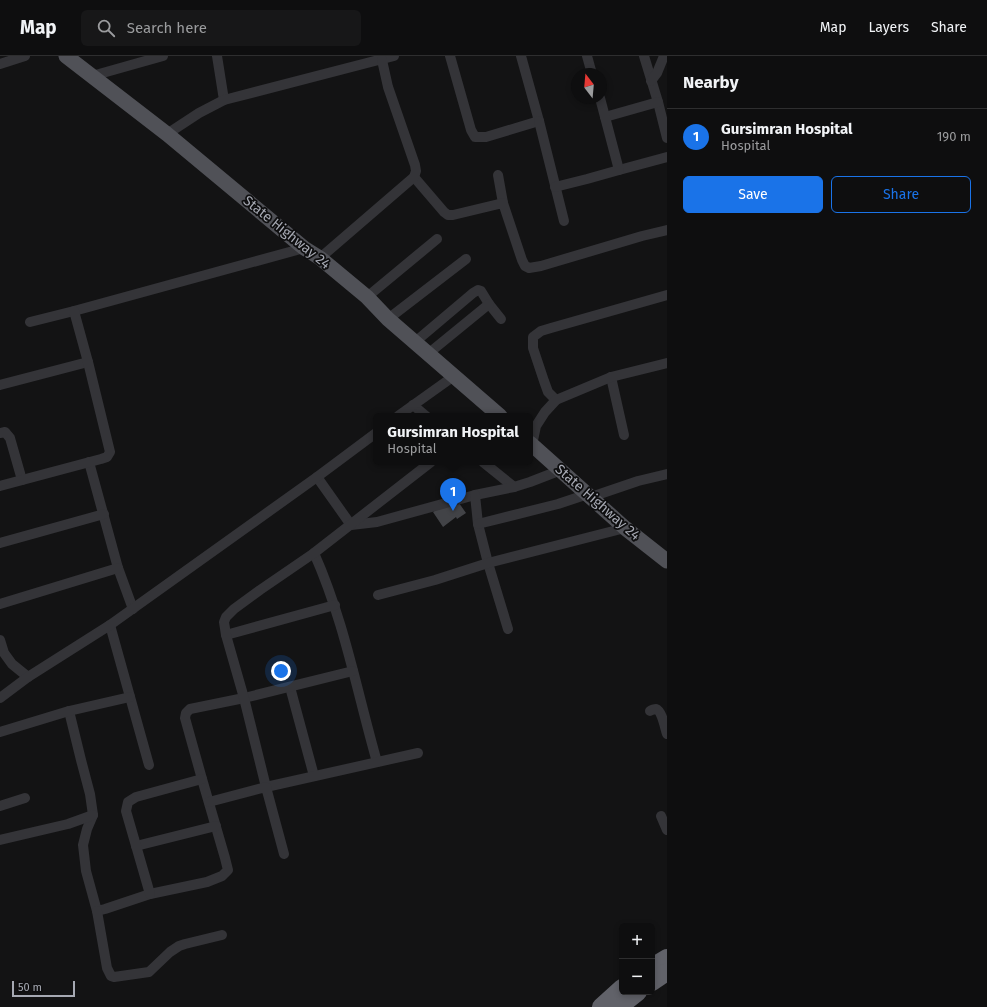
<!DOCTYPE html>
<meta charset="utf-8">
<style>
:root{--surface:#0e0e0f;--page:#171718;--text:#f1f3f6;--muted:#9b9c9e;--line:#2e2e2f;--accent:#1a73e8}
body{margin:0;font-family:"Fira Sans",sans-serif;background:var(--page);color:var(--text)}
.controls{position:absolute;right:12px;bottom:12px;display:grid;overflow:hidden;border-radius:6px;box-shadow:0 2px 6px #0003}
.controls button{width:36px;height:36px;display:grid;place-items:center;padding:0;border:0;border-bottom:1px solid var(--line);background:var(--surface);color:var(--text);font:20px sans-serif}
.compass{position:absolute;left:571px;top:12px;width:36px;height:36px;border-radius:50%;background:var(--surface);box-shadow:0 2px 6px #0003;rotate:344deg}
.scale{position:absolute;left:12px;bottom:10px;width:63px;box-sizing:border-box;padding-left:4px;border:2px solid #a6a9b3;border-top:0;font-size:11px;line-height:14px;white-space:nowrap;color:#a6a9b3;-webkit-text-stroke:3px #0e0e0f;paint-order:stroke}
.you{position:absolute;left:281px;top:615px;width:14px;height:14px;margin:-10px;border:3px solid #fff;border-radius:50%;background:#1a73e8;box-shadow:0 0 0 6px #1a73e833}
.badge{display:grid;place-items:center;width:26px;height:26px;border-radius:50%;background:var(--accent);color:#fff;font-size:13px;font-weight:700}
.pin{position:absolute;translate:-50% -33px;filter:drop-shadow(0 1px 2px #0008)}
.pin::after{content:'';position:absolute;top:21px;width:14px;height:12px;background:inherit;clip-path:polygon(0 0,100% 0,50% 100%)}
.popup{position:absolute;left:373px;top:357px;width:160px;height:52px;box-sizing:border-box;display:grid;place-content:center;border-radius:6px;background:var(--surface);filter:drop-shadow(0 1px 3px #0005);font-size:13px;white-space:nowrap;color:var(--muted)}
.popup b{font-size:15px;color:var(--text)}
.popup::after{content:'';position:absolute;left:50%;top:100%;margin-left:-8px;border:8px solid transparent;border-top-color:var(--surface)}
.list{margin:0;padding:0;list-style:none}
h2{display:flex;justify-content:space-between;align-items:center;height:52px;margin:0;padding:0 16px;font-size:17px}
h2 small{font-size:13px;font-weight:400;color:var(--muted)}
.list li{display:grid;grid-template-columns:26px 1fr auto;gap:12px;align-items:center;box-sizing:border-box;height:56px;padding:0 16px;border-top:1px solid var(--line)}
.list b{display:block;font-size:15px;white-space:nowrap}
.list p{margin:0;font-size:13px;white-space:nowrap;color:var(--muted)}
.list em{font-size:13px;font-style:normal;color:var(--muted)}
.actions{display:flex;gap:8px;padding:12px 16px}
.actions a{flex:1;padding:9px 0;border:1px solid var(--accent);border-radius:6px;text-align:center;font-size:14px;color:var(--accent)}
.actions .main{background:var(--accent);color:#fff}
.icon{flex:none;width:22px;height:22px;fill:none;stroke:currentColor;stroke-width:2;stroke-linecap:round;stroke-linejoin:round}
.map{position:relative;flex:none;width:667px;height:951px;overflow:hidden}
header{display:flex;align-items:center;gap:24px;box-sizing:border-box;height:56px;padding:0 20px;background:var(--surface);border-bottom:1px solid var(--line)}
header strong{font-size:19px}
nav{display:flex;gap:22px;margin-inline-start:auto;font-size:14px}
.search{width:280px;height:36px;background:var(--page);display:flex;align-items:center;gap:10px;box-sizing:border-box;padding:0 14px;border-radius:6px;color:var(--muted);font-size:15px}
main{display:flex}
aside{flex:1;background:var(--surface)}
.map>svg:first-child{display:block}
</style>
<header>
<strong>Map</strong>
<div class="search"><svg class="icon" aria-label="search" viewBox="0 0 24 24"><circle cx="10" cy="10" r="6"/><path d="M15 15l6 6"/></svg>Search here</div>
<nav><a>Map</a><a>Layers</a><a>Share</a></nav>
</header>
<main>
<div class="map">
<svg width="667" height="951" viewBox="0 0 667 951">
<rect width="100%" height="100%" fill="#131314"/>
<path fill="#424347" d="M459,447l7,10 -9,6 -1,-2 -13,10 -10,-15 9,-6z"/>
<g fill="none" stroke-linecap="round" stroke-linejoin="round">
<g stroke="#343438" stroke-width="10">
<path d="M217,0l7,44"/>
<path d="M450,0l21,74 4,7h11l53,-16 -18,-65"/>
<path d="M587,0l5,18"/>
<path d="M644,0l14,46 9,36"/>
<path d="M0,8l25,-8"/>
<path d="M92,20l71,-20"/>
<path d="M651,25l6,-8 7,-17"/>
<path d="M605,61l53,-15"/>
<path d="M539,65l25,100"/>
<path d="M167,78l32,-21 25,-13 170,-44"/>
<path d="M619,114l48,-13"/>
<path d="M498,119l5,28"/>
<path d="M414,121l30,35 4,3h5l50,-12 19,57 3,6 4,2 12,-2 101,-30 25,-6"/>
<path d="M555,131l32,-8 32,-9 -19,-72"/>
<path d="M320,202l94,-81 2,-6 -1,-6 -27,-78 -6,-27"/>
<path d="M367,241l70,-58"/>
<path d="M388,263l78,-60"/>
<path d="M30,266l44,-11 230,-63"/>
<path d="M415,286l58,-49 5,-3 3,1 8,13 12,15"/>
<path d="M429,297l60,-49"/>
<path d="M611,321l13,58"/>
<path d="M0,329l88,-23"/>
<path d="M556,344l-8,-8 -4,-11 -11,-33v-11l8,-6 10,-3 116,-33"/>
<path d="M413,349l13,11"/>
<path d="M398,360l56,-40"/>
<path d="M0,377l5,-1 5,6 12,42"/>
<path d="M532,389l4,-19 9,-14 11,-12 55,-23 56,-14"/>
<path d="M89,406l29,106 15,41"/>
<path d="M483,406l31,25"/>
<path d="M317,421l34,48 26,-3 98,-27 39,-8 16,-5 31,-12"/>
<path d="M0,430l101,-27 6,-2 3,-5 -22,-90 -14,-51"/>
<path d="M475,439l3,29 10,39 20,66"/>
<path d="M591,441l47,-16 29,-7"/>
<path d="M478,468l80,-20 30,-10"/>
<path d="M0,487l104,-29"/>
<path d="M314,497c30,67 43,139 63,209"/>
<path d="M378,539l57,-15 53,-17 137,-35"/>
<path d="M0,548l118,-36"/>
<path d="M110,569l39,140"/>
<path d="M226,579l109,-30"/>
<path d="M0,584l4,13 8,11 16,13"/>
<path d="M290,631l24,89"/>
<path d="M0,642l28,-21 82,-52 207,-148 59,-44"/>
<path d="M69,655l12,49 9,34 3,21 -6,14 -4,16 3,26 11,40 8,-2 45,-15 57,-12 15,-6 6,-6 -3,-12 -23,-79 -17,-61 1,-5 4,-4 54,-11 109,-27"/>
<path d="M650,655c1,-1 5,-2 6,-2 6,2 9,19 11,25"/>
<path d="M0,676l69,-21 61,-14"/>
<path d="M418,697l-152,34 -22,-89 -18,-63 -2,-13 2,-5 8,-8 26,-19 54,-37 117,-91"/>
<path d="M209,746l57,-15 18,67"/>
<path d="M0,750l25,-8"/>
<path d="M661,760l6,14"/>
<path d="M0,784l68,-16 25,-9"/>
<path d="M136,790l80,-20"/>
<path d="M150,838l-24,-83 2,-9 8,-5 66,-18"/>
<path d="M97,855l10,57 4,8 3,1 35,-5 21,-20 9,-6 6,-2 37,-9"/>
</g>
<g stroke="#505157" stroke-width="15">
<path d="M66,0l101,78 137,114 16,10 47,39 21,22 112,97"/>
<path d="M530,387l95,85 42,33"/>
</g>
<g stroke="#616269" stroke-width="18">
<path d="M652,911l15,-9"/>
<path d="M652,926l15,-10"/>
<path d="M601,951l21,-19"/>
<path d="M619,951l19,-15"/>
</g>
</g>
<g text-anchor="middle" stroke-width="3.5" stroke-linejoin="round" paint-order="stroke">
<g font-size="14" fill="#a6a9b3" stroke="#0e0e0f">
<text transform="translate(287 176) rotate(39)" y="5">State Highway 24</text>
<text transform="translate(598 446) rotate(41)" y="5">State Highway 24</text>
</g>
</g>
</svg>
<div class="controls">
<button>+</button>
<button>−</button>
</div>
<svg class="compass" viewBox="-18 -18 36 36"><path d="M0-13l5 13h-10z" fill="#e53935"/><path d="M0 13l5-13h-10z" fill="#9b9c9e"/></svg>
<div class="scale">50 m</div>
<div class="you"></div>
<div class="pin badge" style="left:453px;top:455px">1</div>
<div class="popup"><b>Gursimran Hospital</b>Hospital</div>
</div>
<aside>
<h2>Nearby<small></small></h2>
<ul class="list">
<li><span class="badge">1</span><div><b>Gursimran Hospital</b><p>Hospital</p></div><em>190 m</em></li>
</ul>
<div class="actions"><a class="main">Save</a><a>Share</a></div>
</aside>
</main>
